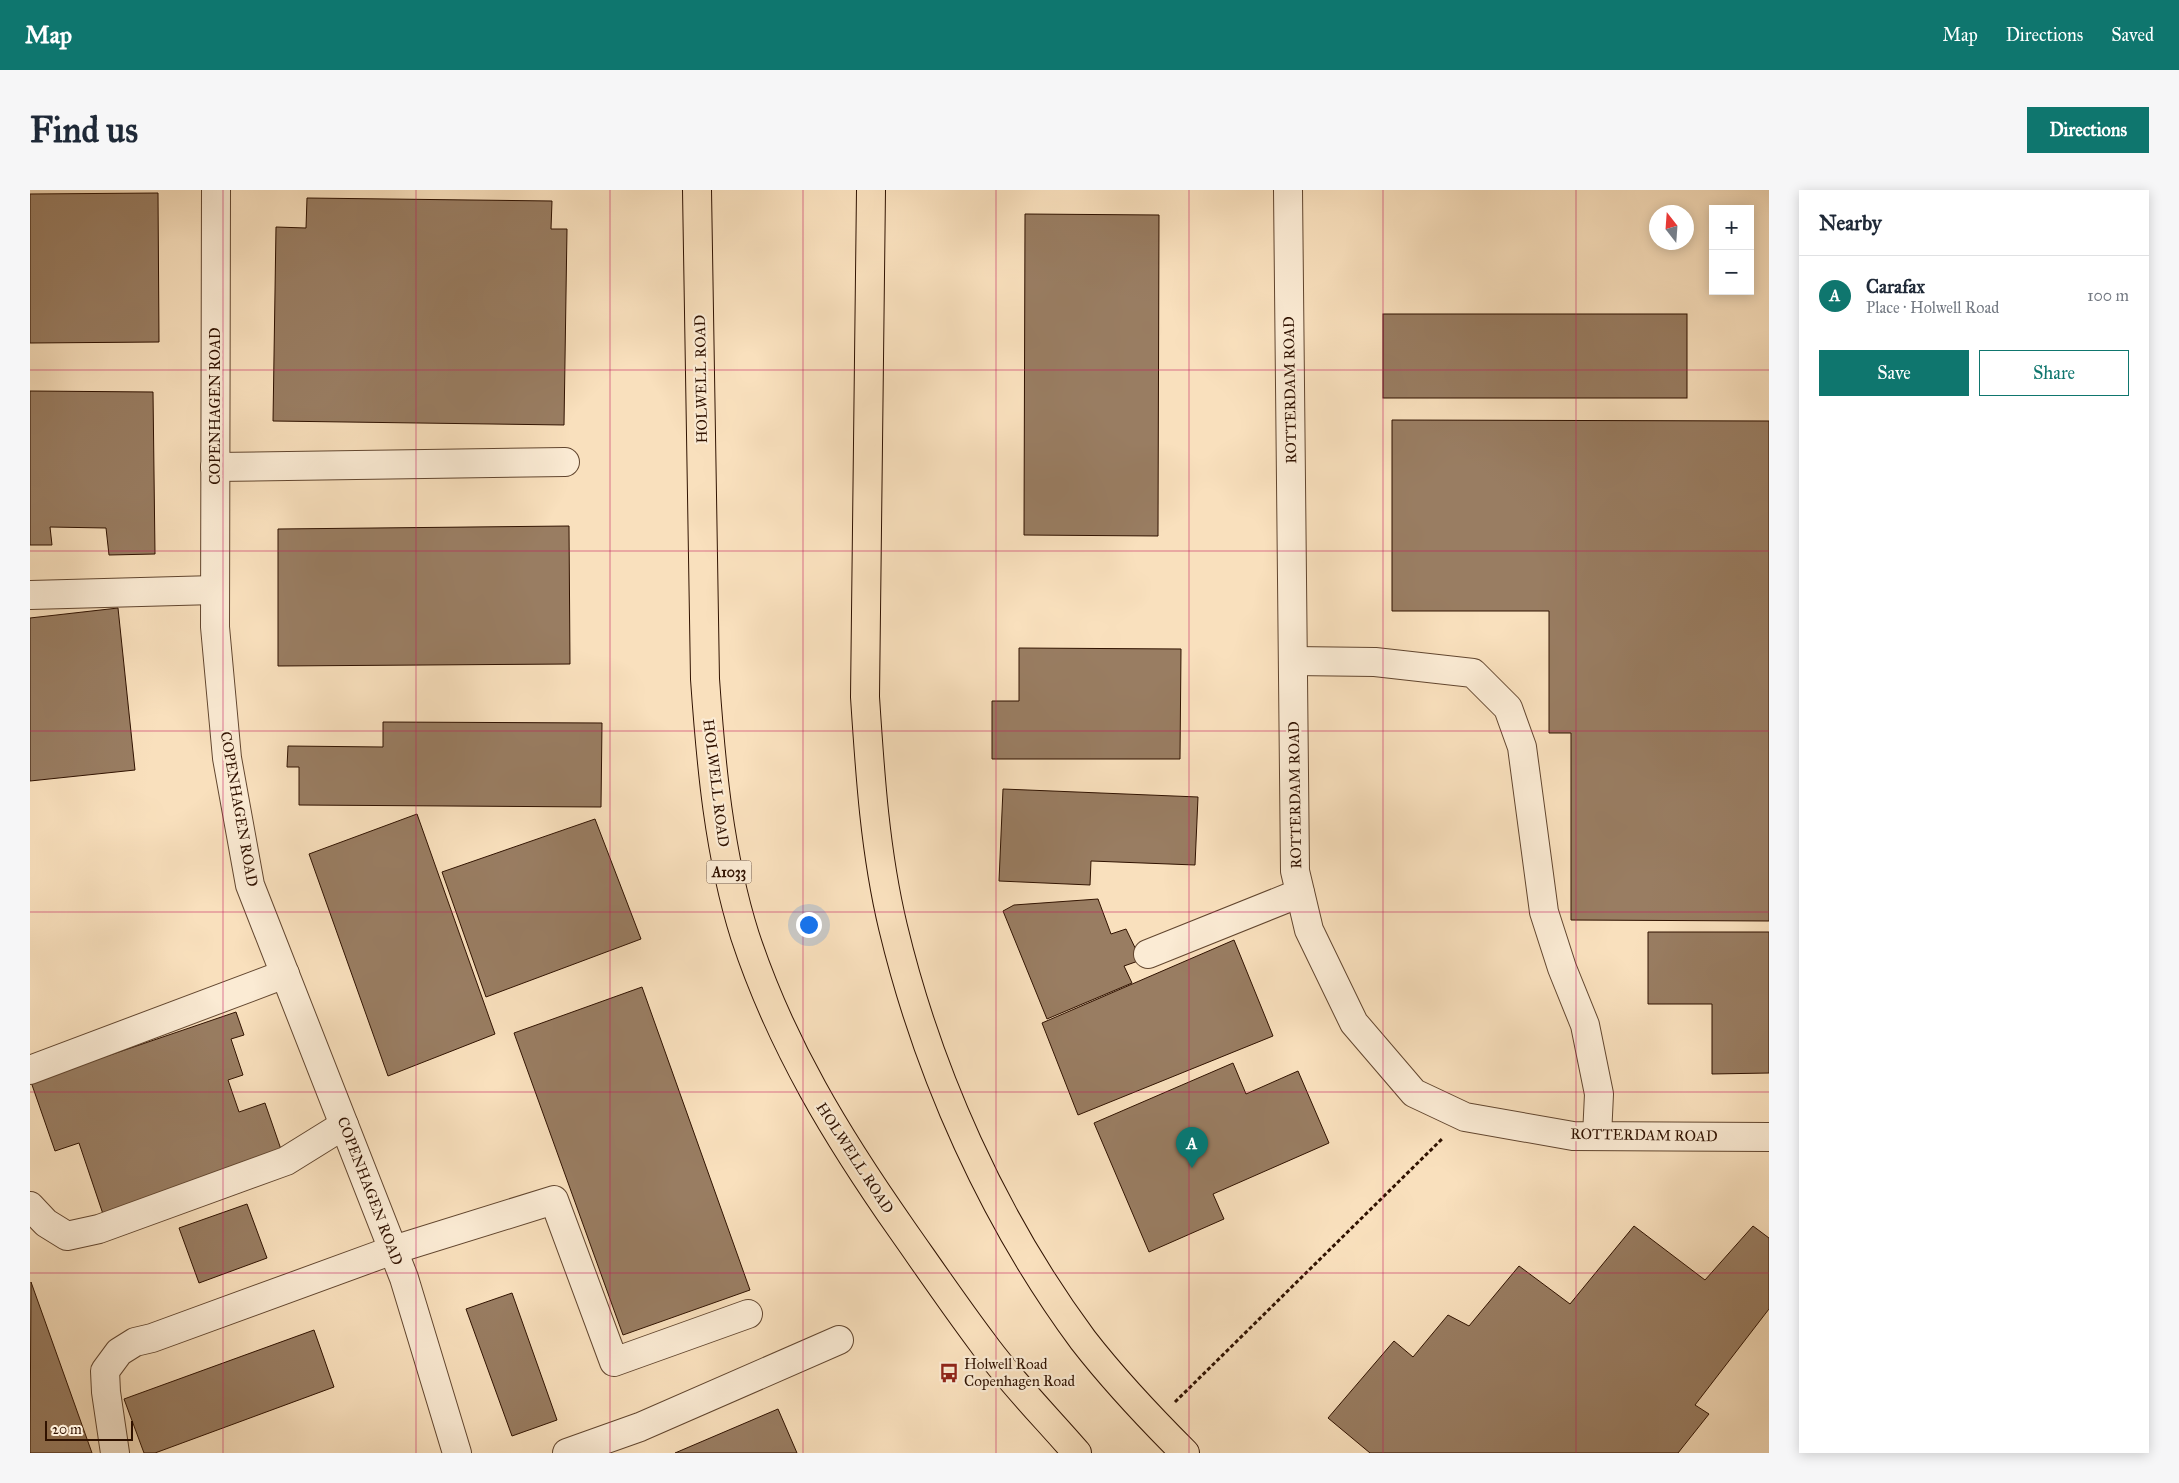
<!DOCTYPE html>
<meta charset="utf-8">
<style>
:root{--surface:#fff;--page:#f6f6f7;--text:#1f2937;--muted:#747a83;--line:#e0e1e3;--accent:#0f766e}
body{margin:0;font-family:"IM FELL Great Primer",serif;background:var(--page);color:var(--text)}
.controls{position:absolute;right:15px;top:15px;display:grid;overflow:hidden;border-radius:0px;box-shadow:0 2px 12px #0003}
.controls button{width:45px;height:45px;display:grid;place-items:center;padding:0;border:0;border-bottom:1px solid var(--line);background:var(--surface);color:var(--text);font:25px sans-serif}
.compass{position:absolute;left:1619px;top:15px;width:45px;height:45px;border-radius:50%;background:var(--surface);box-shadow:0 2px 12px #0003;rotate:343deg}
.scale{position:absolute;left:15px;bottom:12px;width:88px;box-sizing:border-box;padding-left:5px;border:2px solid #301200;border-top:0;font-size:14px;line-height:18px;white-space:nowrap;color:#301200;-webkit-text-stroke:4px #fbebd4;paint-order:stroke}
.you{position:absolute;left:778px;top:734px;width:18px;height:18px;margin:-12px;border:4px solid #fff;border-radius:50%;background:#1a73e8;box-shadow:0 0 0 8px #1a73e833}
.badge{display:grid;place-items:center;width:32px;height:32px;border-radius:50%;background:var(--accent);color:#fff;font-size:16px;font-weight:700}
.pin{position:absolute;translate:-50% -41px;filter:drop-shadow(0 1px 2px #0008)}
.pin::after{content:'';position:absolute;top:26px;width:18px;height:15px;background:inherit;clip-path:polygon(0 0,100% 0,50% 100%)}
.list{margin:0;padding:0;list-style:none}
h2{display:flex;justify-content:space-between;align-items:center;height:65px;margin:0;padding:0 20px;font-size:21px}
h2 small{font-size:16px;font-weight:400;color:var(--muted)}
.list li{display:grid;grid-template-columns:32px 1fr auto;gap:15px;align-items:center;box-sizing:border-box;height:80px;padding:0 20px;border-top:1px solid var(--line)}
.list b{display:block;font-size:19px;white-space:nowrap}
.list p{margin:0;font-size:16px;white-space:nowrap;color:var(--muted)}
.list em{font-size:16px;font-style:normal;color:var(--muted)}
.actions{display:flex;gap:10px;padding:15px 20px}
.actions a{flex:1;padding:11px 0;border:1px solid var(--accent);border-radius:0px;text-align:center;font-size:18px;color:var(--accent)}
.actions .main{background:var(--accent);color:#fff}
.map{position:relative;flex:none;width:1739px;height:1263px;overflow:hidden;border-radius:0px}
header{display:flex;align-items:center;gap:30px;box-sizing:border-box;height:70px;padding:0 25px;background:var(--accent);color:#fff}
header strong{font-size:24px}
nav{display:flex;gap:28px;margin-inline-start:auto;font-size:18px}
.intro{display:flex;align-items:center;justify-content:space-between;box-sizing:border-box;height:120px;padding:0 30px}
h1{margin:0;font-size:35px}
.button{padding:12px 22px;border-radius:0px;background:var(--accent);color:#fff;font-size:18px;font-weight:700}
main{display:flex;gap:30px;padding:0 30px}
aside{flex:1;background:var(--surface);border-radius:0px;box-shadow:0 2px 12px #0003}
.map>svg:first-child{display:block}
</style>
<header>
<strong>Map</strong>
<nav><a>Map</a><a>Directions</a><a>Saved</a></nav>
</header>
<div class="intro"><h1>Find us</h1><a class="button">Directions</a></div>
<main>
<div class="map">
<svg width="1739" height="1263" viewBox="0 0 1739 1263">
<rect width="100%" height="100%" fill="#f9e0bd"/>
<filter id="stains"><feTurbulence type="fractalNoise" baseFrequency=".004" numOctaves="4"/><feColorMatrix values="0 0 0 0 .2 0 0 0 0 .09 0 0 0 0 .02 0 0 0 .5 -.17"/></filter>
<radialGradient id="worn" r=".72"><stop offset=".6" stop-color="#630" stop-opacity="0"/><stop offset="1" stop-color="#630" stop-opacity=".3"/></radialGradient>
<g fill="#997d62" stroke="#301200">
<path d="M128,3l1,149 -129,1v-149z"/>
<path d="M277,8l245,3 -1,28h16l-3,196 -291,-4 3,-194 30,1z"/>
<path d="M995,24l134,1 -1,321 -134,-1z"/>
<rect x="1353" y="124" width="304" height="84"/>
<path d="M0,201l123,1 2,162 -46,1 -3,-27 -56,-1 2,18h-22z"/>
<path d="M1362,230l377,1v500l-198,-1v-187h-22v-122h-157z"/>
<path d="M539,336l1,138 -292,2v-137z"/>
<path d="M88,418l17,162 -105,11v-163z"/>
<path d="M989,458l162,1 -1,110h-188v-58h27z"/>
<path d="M353,532l219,1 -1,84 -302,-2v-38h-12l1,-21 95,1z"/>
<path d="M973,599l195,8 -3,68 -104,-4 -1,24 -91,-4z"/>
<path d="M387,624l78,220 -107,42 -79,-222z"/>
<path d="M565,629l46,120 -155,58 -44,-125z"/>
<path d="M1068,709l13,35 15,-5 15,31 -17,6 8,17 -85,36 -44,-108 11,-6z"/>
<path d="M1618,742h121v141l-57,1v-70h-64z"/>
<path d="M1204,750l39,96 -195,79 -36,-92z"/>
<path d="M612,797l108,303 -127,45 -109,-302z"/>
<path d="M206,822l8,23 -13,4 12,36 -15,5 11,32 26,-9 19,55 -179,62 -26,-77 -24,8 -24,-69z"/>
<path d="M1203,873l13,31 52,-23 31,72 -116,51 11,25 -75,33 -55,-129z"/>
<path d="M217,1014l20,54 -68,25 -20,-55z"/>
<path d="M1604,1036l71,54 48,-54 16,12v71l-74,96 14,9 -31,39h-308l-42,-35 66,-77 19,16 35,-42 21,11 50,-60 51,38z"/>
<path d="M1,1092l61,171h-62z"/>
<path d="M482,1103l45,127 -45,16 -46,-127z"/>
<path d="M284,1140l20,57 -179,66h-11l-20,-54z"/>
<path d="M748,1219l19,44h-122z"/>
</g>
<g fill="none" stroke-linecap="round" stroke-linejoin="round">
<defs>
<g id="minor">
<path d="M186,0l-1,437 12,131 23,127 154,393 53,175"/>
<path d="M1258,0l7,681 14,59 45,93 60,70 51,24 108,19 196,1"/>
<path d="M185,277l350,-5"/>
<path d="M0,405l185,-5"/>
<path d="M1263,471l82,1 98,11 35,35 14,39 22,165 18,56 23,57 14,69 -2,42"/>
<path d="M1118,764l152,-61"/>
<path d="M0,880l255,-96"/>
<path d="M0,1016l16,17 21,13 32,-7 187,-68 58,-36"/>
<path d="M85,1263l-9,-61 -1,-21 14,-19 16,-10 17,-4 241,-88 161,-50 60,162 134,-48"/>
<path d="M537,1263l73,-26 199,-87"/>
</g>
<g id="highway">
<path d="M667,0l8,489c6,86 14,175 40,257 36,109 92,201 158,295 26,37 52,75 79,111 28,39 63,74 95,111"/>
<path d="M841,0l-6,507c5,77 10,155 28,230 35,146 101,293 190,413 31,40 66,77 102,113"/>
</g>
</defs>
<use href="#minor" stroke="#62462f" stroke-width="30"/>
<use href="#highway" stroke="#301200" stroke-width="30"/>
<path stroke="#301200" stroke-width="3" stroke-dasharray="4 2.5" stroke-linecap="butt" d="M1145,1212l268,-264"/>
<use href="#minor" stroke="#fbebd4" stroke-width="28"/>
<use href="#highway" stroke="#f9e0bd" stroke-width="28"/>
</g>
<path fill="none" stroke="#c2185b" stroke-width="1" stroke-opacity="0.55" d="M193,0v1263M386,0v1263M580,0v1263M773,0v1263M966,0v1263M1159,0v1263M1353,0v1263M1546,0v1263M0,180h1739M0,361h1739M0,541h1739M0,722h1739M0,902h1739M0,1083h1739"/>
<defs>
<symbol id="bus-bare" viewBox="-9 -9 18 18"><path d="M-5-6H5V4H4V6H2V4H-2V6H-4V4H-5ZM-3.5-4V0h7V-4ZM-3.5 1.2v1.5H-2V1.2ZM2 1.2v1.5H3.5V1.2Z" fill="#8f2418" stroke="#fbebd4" stroke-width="2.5" paint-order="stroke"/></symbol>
</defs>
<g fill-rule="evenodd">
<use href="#bus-bare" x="905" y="1169" width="28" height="28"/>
</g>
<g text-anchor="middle" stroke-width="4.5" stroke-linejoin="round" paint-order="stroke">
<rect fill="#fbebd4" stroke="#6d5340" stroke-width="1" x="676.5" y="670.5" width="45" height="23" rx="4"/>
<g font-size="14" font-weight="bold" fill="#301200">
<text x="699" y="687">A1033</text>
</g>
<g font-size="15" fill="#301200" stroke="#fbebd4">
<text transform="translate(671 189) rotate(-91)" y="5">HOLWELL ROAD</text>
<text transform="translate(1260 200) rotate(-91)" y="5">ROTTERDAM ROAD</text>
<text transform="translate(185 216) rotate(-90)" y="5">COPENHAGEN ROAD</text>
<text transform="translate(686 593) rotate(83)" y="5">HOLWELL ROAD</text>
<text transform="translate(1265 605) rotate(-91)" y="5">ROTTERDAM ROAD</text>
<text transform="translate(209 619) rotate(80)" y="5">COPENHAGEN ROAD</text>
<text transform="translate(1614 945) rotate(1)" y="5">ROTTERDAM ROAD</text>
<text transform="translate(825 968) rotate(57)" y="5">HOLWELL ROAD</text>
<text transform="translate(340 1001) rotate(69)" y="5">COPENHAGEN ROAD</text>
</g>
<g font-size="15" fill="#301200" stroke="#fbebd4" text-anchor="start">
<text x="934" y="1179">Holwell Road<tspan x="934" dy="17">Copenhagen Road</tspan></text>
</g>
</g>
<rect width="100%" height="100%" filter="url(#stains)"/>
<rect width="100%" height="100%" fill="url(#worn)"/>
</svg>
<div class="controls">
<button>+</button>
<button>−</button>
</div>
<svg class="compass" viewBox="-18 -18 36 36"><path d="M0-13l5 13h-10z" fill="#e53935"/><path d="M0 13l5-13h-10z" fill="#747a83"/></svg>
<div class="scale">20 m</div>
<div class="you"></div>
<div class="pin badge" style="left:1162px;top:978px">A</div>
</div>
<aside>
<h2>Nearby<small></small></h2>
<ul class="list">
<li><span class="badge">A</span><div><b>Carafax</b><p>Place · Holwell Road</p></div><em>100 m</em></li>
</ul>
<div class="actions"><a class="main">Save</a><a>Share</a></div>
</aside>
</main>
